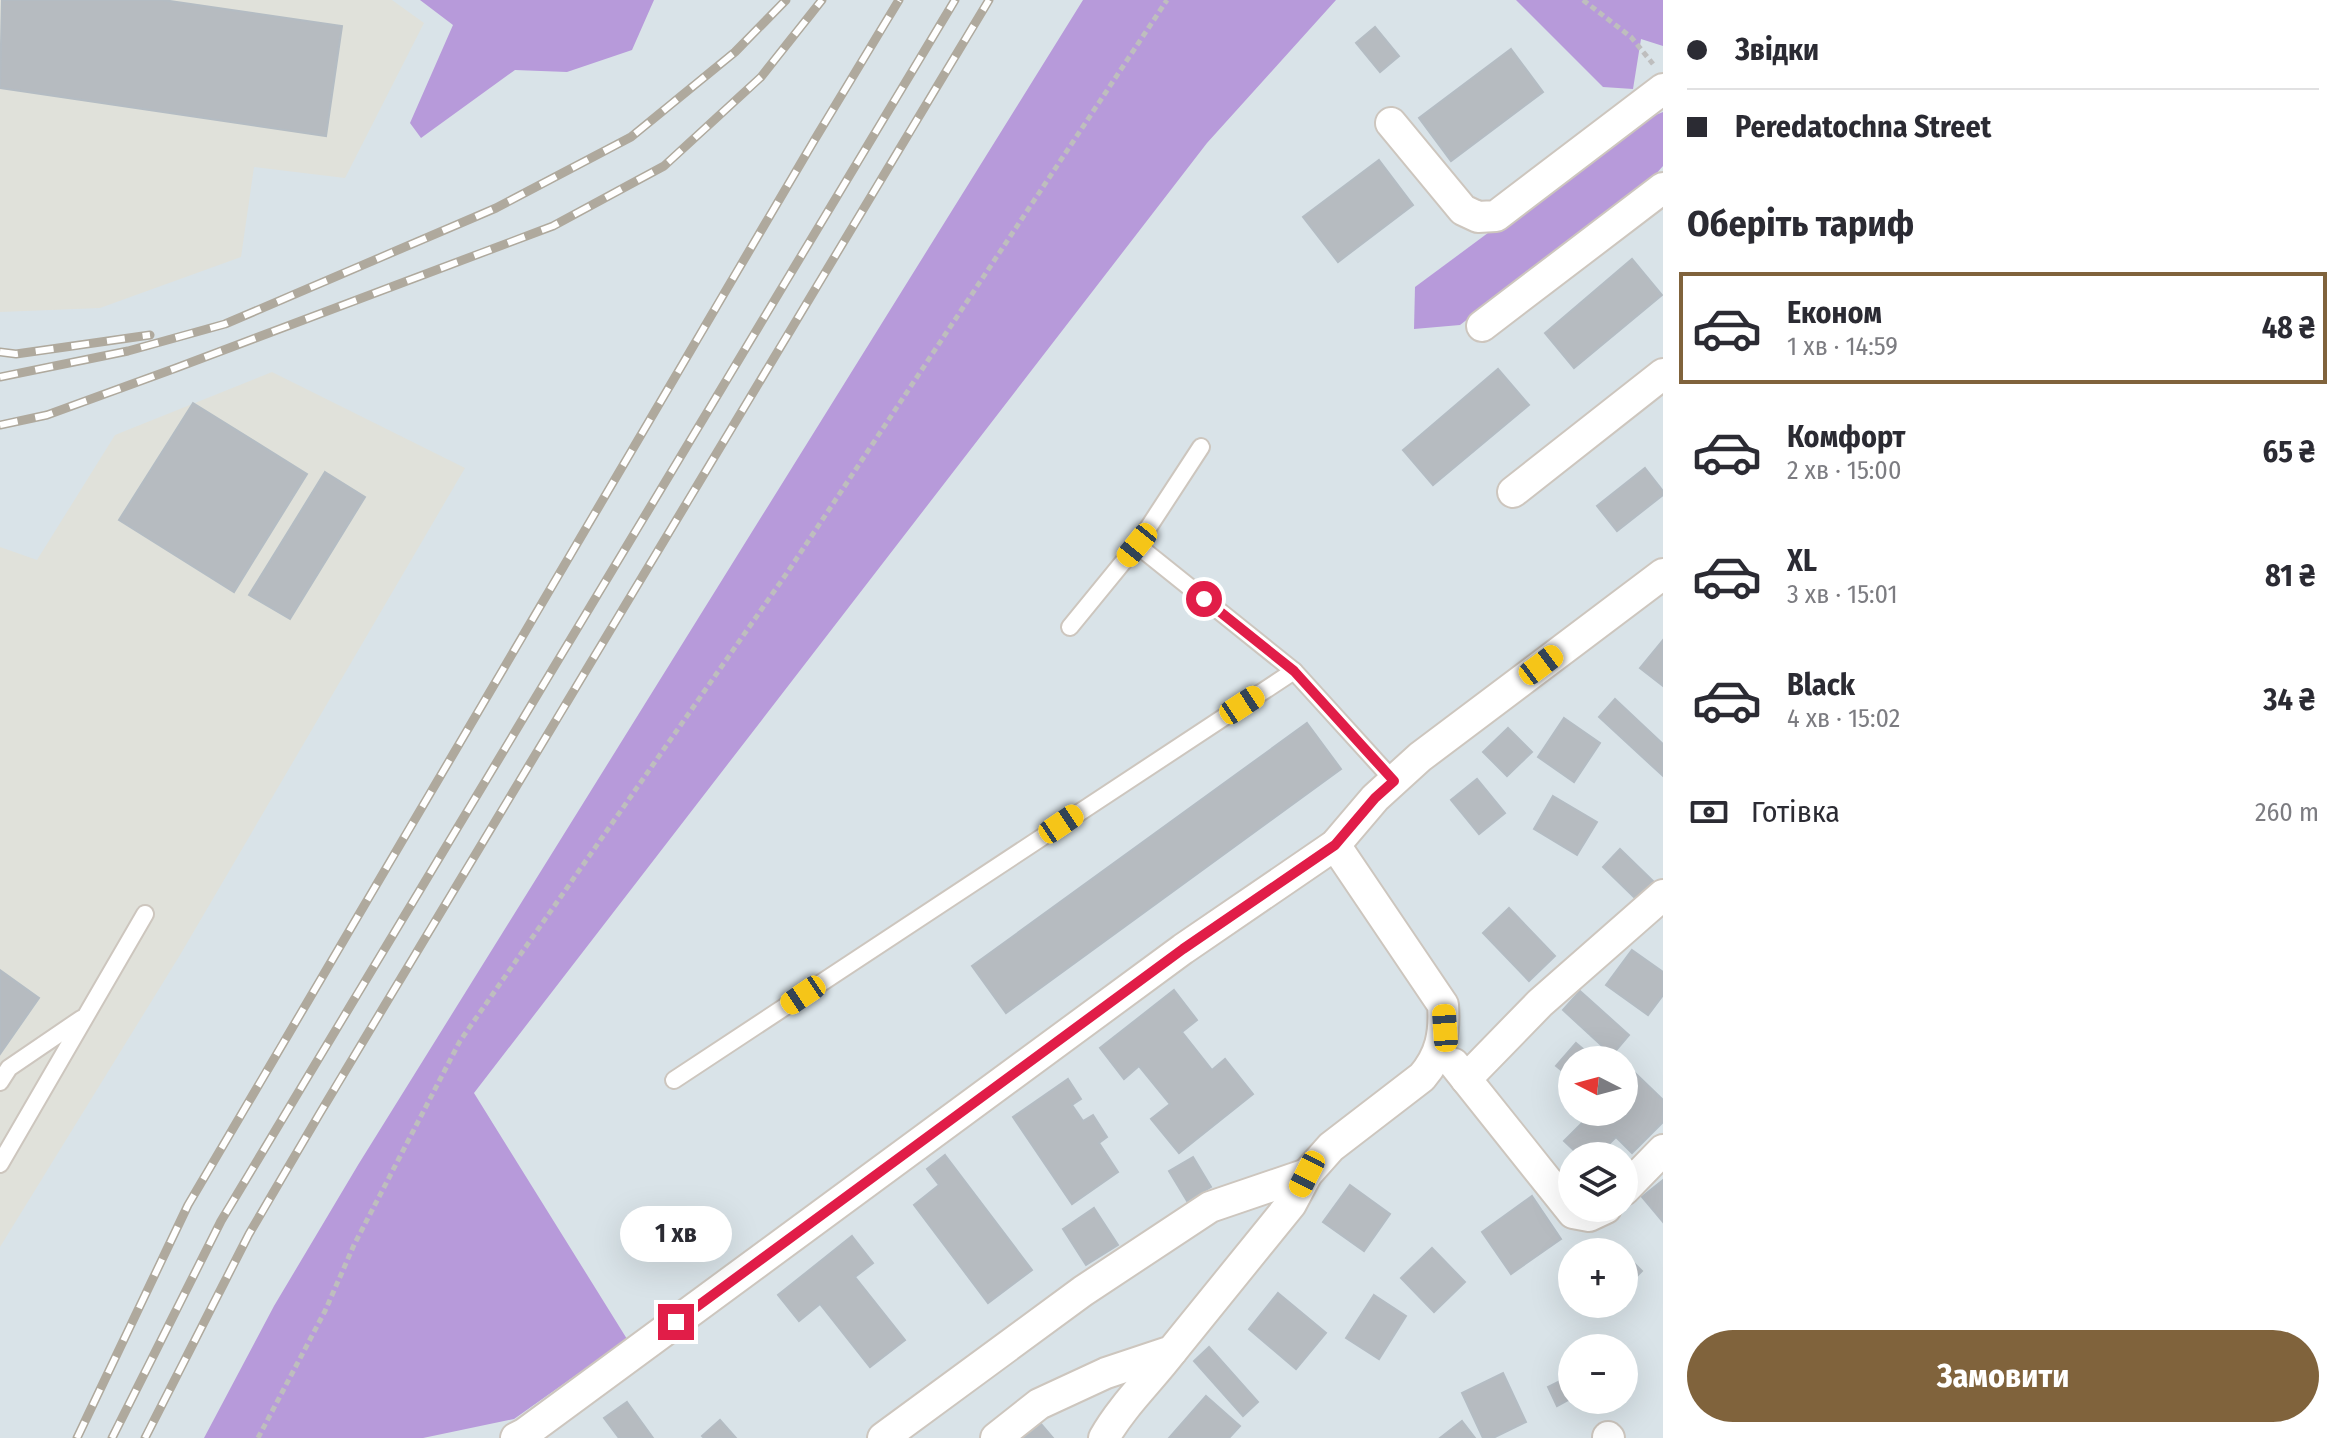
<!DOCTYPE html>
<html lang="uk">
<meta charset="utf-8">
<style>
:root{--surface:#fff;--page:#f7f7f7;--text:#2b2b33;--muted:#7c7c81;--line:#e1e1e2;--accent:#80633c}
body{margin:0;font-family:"Fira Sans Condensed",sans-serif;background:var(--page);color:var(--text);height:100vh;display:flex;flex-direction:column;font-size:30px;white-space:nowrap}
*{box-sizing:border-box;margin:0}
p{font-size:26px;color:var(--muted)}
.icon{flex:none;width:44px;height:44px;fill:none;stroke:currentColor;stroke-width:2;stroke-linecap:round;stroke-linejoin:round}
.map{position:relative;flex:1;overflow:hidden}
.side{display:flex;flex-direction:column;background:var(--surface);width:680px}
.side>*{flex:none}
.banner{display:grid;align-content:center;height:176px;padding:0 24px;background:var(--surface)}
.needle{width:52px;rotate:276deg}
.controls{position:absolute;left:1558px;top:1046px;display:grid;gap:16px}
.controls a{display:grid;place-items:center;width:80px;height:80px;border-radius:50%;background:var(--surface);box-shadow:0 8px 32px #0002;font-size:40px}
.end{position:absolute;width:36px;height:36px;margin:-18px;border:10px solid #e11d48;background:#fff;box-shadow:0 0 0 4px #fff}
.from{border-radius:50%}
.bubble{position:absolute;height:56px;border-radius:28px;background:var(--surface);box-shadow:0 8px 32px #0002;font-size:26px;font-weight:700;line-height:56px;text-align:center}
.car{position:absolute;width:24px;height:48px;margin:-24px -12px;border-radius:10px;box-shadow:0 0 6px 2px #0007;background:linear-gradient(#f5c518 24%,#345 0 40%,#f5c518 0 76%,#345 0 86%,#f5c518 0)}
.banner b{display:flex;align-items:center;gap:28px;height:76px;font-size:30px}
.banner b+b{border-top:2px solid var(--line)}
.banner i{width:20px;height:20px;background:var(--text)}
ul{padding:0;list-style:none}
li{display:flex;align-items:center;gap:24px;height:112px;margin:0 16px 12px;padding:0 8px;border:4px solid transparent;border-radius:0px}
li div{flex:1}
li b{display:block;font-size:30px}
li em{font-style:normal;font-weight:700}
li.selected{border-color:var(--accent)}
li>.icon{width:72px;height:72px;stroke-width:1.5}
h2{padding:0 24px;font-size:36px;line-height:96px}
.pay{display:flex;align-items:center;gap:20px;height:88px;padding:0 24px;font-size:30px}
.pay p{margin-inline-start:auto}
.action{display:flex;gap:16px;margin-top:auto;padding:16px 24px}
.action a{flex:1;height:92px;border-radius:48px;background:var(--accent);color:#fff;font-size:32px;font-weight:700;line-height:92px;text-align:center}
main{display:flex;flex:1;min-height:0}
.map>svg:first-child{display:block}
</style>
<main>
<div class="map">
<svg width="1663" height="1438" viewBox="0 0 1663 1438">
<rect width="100%" height="100%" fill="#d9e3e8"/>
<g fill="#e0e1da">
<polygon points="0,0 392,0 424,23 345,178 254,167 241,257 100,308 0,312"/>
<polygon points="272,372 465,468 180,955 0,1247 0,547 37,560 115,435"/>
</g>
<g fill="#b79ada">
<polygon points="420,0 654,0 632,50 567,72 515,70 421,138 410,123 453,25"/>
<polygon points="1083,0 1336,0 1207,143 474,1093 627,1339 514,1419 423,1438 204,1438 274,1306 358,1165"/>
<polygon points="1516,0 1663,0 1663,46 1641,39 1633,89 1603,87"/>
<polygon points="1663,112 1663,166 1655,175 1460,325 1414,329 1415,287 1638,122"/>
</g>
<g fill="#b6bbc0" stroke="#b4bcc3" stroke-width="2">
<polygon points="2,0 163,0 342,26 326,136 0,88"/>
<polygon points="1375,27 1399,56 1380,72 1356,43"/>
<polygon points="1511,49 1543,92 1451,161 1419,118"/>
<polygon points="1379,160 1413,205 1338,262 1303,217"/>
<polygon points="1632,259 1662,295 1574,368 1545,333"/>
<polygon points="1498,369 1529,405 1433,485 1403,450"/>
<polygon points="193,403 307,474 234,592 119,520"/>
<polygon points="1645,468 1663,491 1663,495 1617,531 1597,506"/>
<polygon points="325,472 365,497 290,619 249,595"/>
<polygon points="1663,640 1663,686 1640,668"/>
<polygon points="1615,699 1663,744 1663,776 1599,717"/>
<polygon points="1564,718 1600,743 1574,782 1538,757"/>
<polygon points="1307,723 1341,769 1006,1013 972,966"/>
<polygon points="1508,728 1532,752 1507,776 1483,752"/>
<polygon points="1477,779 1505,813 1479,834 1451,800"/>
<polygon points="1553,796 1597,822 1577,855 1534,829"/>
<polygon points="1620,849 1653,881 1636,899 1603,867"/>
<polygon points="1509,908 1555,956 1529,981 1483,933"/>
<polygon points="1632,950 1663,972 1663,995 1648,1015 1606,985"/>
<polygon points="0,970 39,998 0,1054"/>
<polygon points="1174,990 1197,1020 1182,1032 1212,1070 1225,1059 1253,1094 1179,1153 1151,1119 1170,1104 1139,1066 1124,1079 1100,1048"/>
<polygon points="1580,991 1629,1035 1612,1055 1563,1010"/>
<polygon points="1576,1043 1596,1060 1572,1060 1572,1079 1556,1066"/>
<polygon points="1633,1071 1663,1100 1663,1122 1632,1153 1616,1137 1597,1156 1580,1156 1564,1141 1593,1112 1624,1112 1624,1080"/>
<polygon points="1068,1079 1081,1099 1072,1105 1083,1121 1093,1115 1107,1137 1099,1143 1118,1172 1072,1204 1013,1117"/>
<polygon points="945,1155 1032,1270 988,1303 914,1205 939,1185 927,1169"/>
<polygon points="1193,1157 1211,1187 1187,1201 1169,1171"/>
<polygon points="1663,1180 1663,1222 1642,1197"/>
<polygon points="1350,1185 1390,1214 1364,1251 1323,1222"/>
<polygon points="1532,1196 1561,1239 1511,1274 1482,1232"/>
<polygon points="1094,1208 1118,1245 1086,1265 1063,1229"/>
<polygon points="852,1236 873,1263 855,1277 905,1340 870,1367 820,1304 799,1321 778,1295"/>
<polygon points="1432,1248 1465,1282 1434,1312 1401,1278"/>
<polygon points="1624,1253 1642,1271 1624,1289"/>
<polygon points="1278,1293 1326,1333 1296,1369 1249,1329"/>
<polygon points="1374,1295 1406,1316 1379,1359 1346,1338"/>
<polygon points="1209,1347 1258,1402 1243,1416 1194,1361"/>
<polygon points="1503,1373 1526,1422 1493,1438 1483,1438 1462,1393"/>
<polygon points="1572,1375 1572,1398 1557,1406 1548,1387"/>
<polygon points="1206,1396 1240,1426 1229,1438 1169,1438"/>
<polygon points="627,1402 653,1438 619,1438 604,1418"/>
<polygon points="720,1420 736,1438 704,1438 702,1436"/>
<polygon points="1462,1421 1475,1438 1440,1438"/>
<polygon points="1041,1424 1053,1438 1023,1438"/>
</g>
<g fill="none" stroke-linecap="round" stroke-linejoin="round">
<g stroke="#cdc6be" stroke-width="20">
<g id="lane">
<polyline points="1137,545 1201,447"/>
<polyline points="1070,627 1137,545 1294,671"/>
<polyline points="674,1080 1294,671 1394,781"/>
<polyline points="0,1082 9,1068 81,1019"/>
<polyline points="0,1164 145,914"/>
</g>
</g>
<g stroke="#cdc6be" stroke-width="34">
<g id="street">
<polyline points="1391,123 1463,210 1478,217 1496,216 1663,89"/>
<polyline points="1482,326 1663,188"/>
<polyline points="1513,492 1663,374"/>
<polyline points="1454,1064 1573,1213 1589,1216 1606,1208"/>
<polyline points="1466,1079 1540,1003 1663,895"/>
<polyline points="1624,1190 1663,1150"/>
<polyline points="1608,1437 1609,1438"/>
<polyline points="516,1438 524,1434 1183,949 1335,845 1375,798 1420,757 1663,574"/>
<polyline points="883,1438 1083,1291 1210,1207 1307,1174"/>
<path d="M 996,1438 L 1039,1404 L 1106,1373 L 1172,1351 L 1291,1204 L 1307,1174 L 1331,1147 L 1422,1077 C 1441,1055 1445,1033 1443,1005 L 1335,845"/>
<path d="M 1104,1438 C 1122,1406 1150,1380 1172,1351"/>
</g>
</g>
<g stroke="#bebebe" stroke-width="5" stroke-dasharray="6 4" stroke-linecap="butt">
<polyline points="1583,0 1631,37 1653,64"/>
<polyline points="258,1438 325,1311 354,1245 460,1041 789,570 1167,0"/>
</g>
<use href="#lane" stroke="#fff" stroke-width="16"/>
<use href="#street" stroke="#fff" stroke-width="30"/>
<g stroke="#afa99d" stroke-width="9">
<g id="rail">
<polyline points="0,352 16,354 150,335"/>
<polyline points="0,377 128,351 225,324 496,208 631,137 735,52 786,0"/>
<polyline points="0,425 47,415 176,368 553,226 664,166 761,77 822,0"/>
<polyline points="77,1438 188,1205 815,139 899,0"/>
<polyline points="112,1438 221,1221 955,0"/>
<polyline points="145,1438 249,1234 320,1113 989,0"/>
</g>
</g>
<use href="#rail" stroke="#fff" stroke-width="6" stroke-dasharray="18" stroke-linecap="butt"/>
</g>
<g fill="none" stroke-linecap="round" stroke-linejoin="round">
<polyline stroke="#e11d48" stroke-width="10" points="676,1322 1183,949 1335,845 1375,798 1394,781 1294,671 1204,599"/>
</g>
</svg>
<div class="controls">
<a><svg class="needle" viewBox="-14 -14 28 28"><path d="M0-13l5 13h-10z" fill="#e53935"/><path d="M0 13l5-13h-10z" fill="#7c7c81"/></svg></a>
<a><svg class="icon" aria-label="layers" viewBox="0 0 24 24"><path d="M12 4l9 5-9 5-9-5zM3 14l9 5 9-5"/></svg></a>
<a>+</a>
<a>−</a>
</div>
<i class="end from" style="left:1204px;top:599px"></i>
<i class="end" style="left:676px;top:1322px"></i>
<div class="bubble" style="left:620px;top:1206px;width:112px">1 хв</div>
<i class="car" style="left:1137px;top:545px;rotate:219deg"></i>
<i class="car" style="left:1541px;top:665px;rotate:53deg"></i>
<i class="car" style="left:1242px;top:705px;rotate:57deg"></i>
<i class="car" style="left:1061px;top:824px;rotate:56deg"></i>
<i class="car" style="left:803px;top:995px;rotate:236deg"></i>
<i class="car" style="left:1445px;top:1028px;rotate:356deg"></i>
<i class="car" style="left:1307px;top:1174px;rotate:207deg"></i>
</div>
<section class="side">
<div class="banner">
<b><i class="from"></i>Звідки</b>
<b><i></i>Peredatochna Street</b>
</div>
<h2>Оберіть тариф</h2>
<ul>
<li class="selected"><svg class="icon" aria-label="car" viewBox="0 0 24 24"><path d="M5 17H2v-5l4-1 3-4h7l3 4 3 1v5h-3M9 17h6M6 11h13"/><circle cx="7" cy="17" r="2"/><circle cx="17" cy="17" r="2"/></svg><div><b>Економ</b><p>1 хв · 14:59</p></div><em>48 ₴</em></li>
<li><svg class="icon" aria-label="car" viewBox="0 0 24 24"><path d="M5 17H2v-5l4-1 3-4h7l3 4 3 1v5h-3M9 17h6M6 11h13"/><circle cx="7" cy="17" r="2"/><circle cx="17" cy="17" r="2"/></svg><div><b>Комфорт</b><p>2 хв · 15:00</p></div><em>65 ₴</em></li>
<li><svg class="icon" aria-label="car" viewBox="0 0 24 24"><path d="M5 17H2v-5l4-1 3-4h7l3 4 3 1v5h-3M9 17h6M6 11h13"/><circle cx="7" cy="17" r="2"/><circle cx="17" cy="17" r="2"/></svg><div><b>XL</b><p>3 хв · 15:01</p></div><em>81 ₴</em></li>
<li><svg class="icon" aria-label="car" viewBox="0 0 24 24"><path d="M5 17H2v-5l4-1 3-4h7l3 4 3 1v5h-3M9 17h6M6 11h13"/><circle cx="7" cy="17" r="2"/><circle cx="17" cy="17" r="2"/></svg><div><b>Black</b><p>4 хв · 15:02</p></div><em>34 ₴</em></li>
</ul>
<div class="pay"><svg class="icon" aria-label="cash" viewBox="0 0 24 24"><path d="M3 7h18v10H3z"/><circle cx="12" cy="12" r="2"/></svg>Готівка<p>260 m</p></div>
<div class="action"><a>Замовити</a></div>
</section>
</main>
